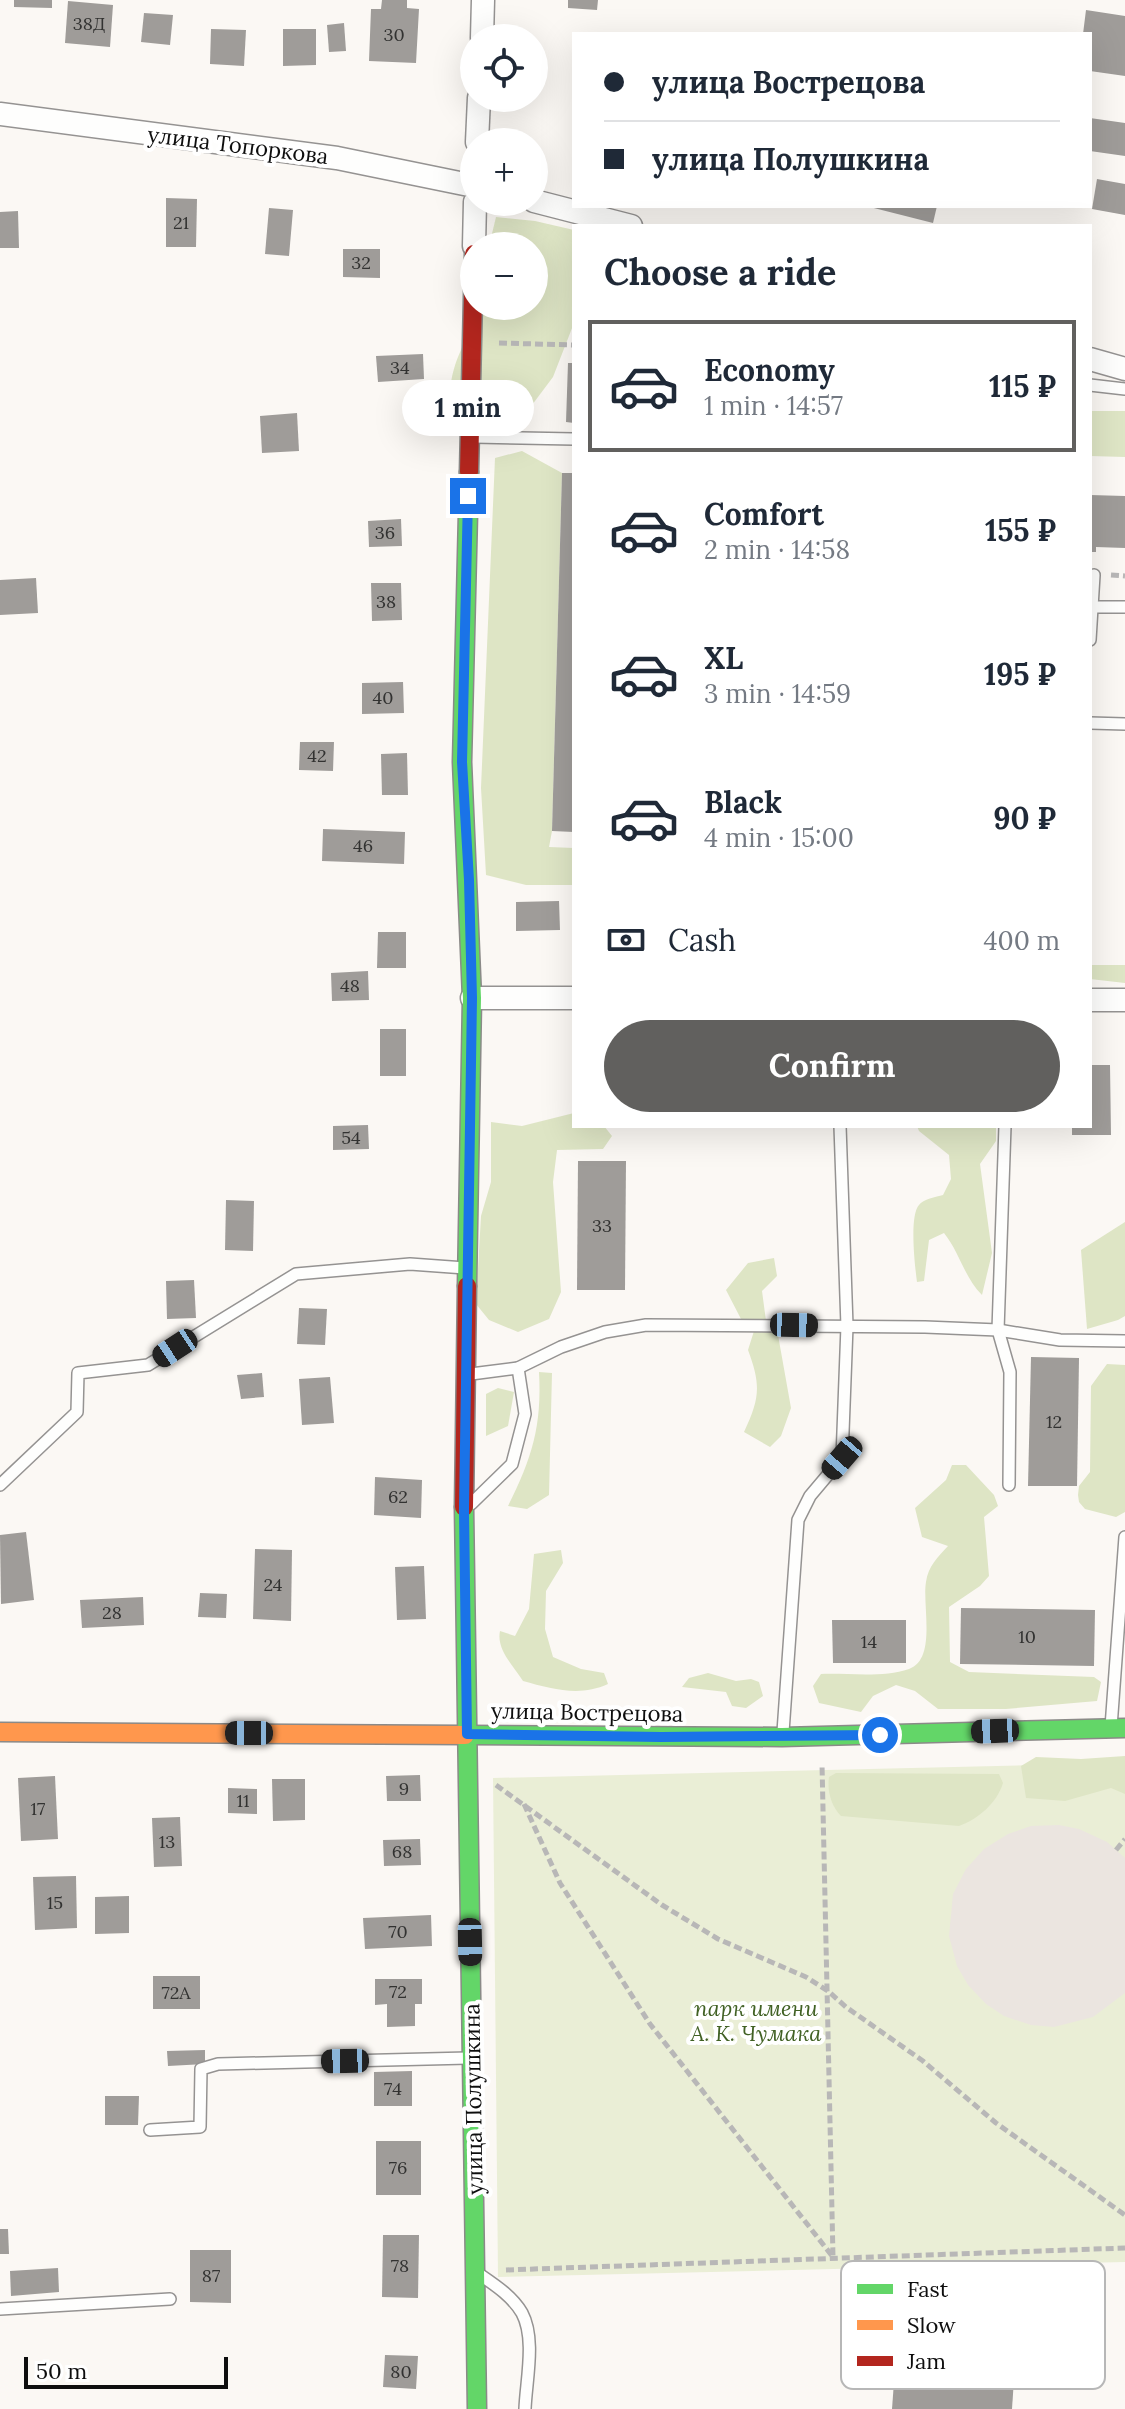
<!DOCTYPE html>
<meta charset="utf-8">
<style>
:root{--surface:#fff;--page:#f2f2f3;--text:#1f2937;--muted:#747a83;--line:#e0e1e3;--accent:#61605e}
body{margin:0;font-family:Lora,serif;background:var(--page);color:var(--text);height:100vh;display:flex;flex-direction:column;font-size:30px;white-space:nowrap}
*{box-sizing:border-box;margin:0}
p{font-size:26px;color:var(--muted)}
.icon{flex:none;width:44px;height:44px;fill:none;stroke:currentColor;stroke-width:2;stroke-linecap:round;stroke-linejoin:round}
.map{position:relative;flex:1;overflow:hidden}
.details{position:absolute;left:572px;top:224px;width:520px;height:904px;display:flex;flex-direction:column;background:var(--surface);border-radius:0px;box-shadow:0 8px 32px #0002}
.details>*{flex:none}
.guide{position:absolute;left:572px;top:32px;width:520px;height:176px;border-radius:0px;box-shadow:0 8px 32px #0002;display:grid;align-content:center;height:176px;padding:0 32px;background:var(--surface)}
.tools{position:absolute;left:460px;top:24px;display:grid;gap:16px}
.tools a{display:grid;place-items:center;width:88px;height:88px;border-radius:50%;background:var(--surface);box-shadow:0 8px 32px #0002;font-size:40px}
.scale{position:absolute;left:24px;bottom:20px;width:204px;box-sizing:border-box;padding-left:8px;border:4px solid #0e0e0e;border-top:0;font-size:22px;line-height:28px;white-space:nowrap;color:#0e0e0e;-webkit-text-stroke:6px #fff;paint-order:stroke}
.end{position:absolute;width:36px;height:36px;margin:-18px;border:10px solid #1a73e8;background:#fff;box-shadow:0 0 0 4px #fff}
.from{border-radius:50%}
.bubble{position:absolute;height:56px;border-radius:28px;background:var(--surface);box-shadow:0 8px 32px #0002;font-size:26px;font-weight:700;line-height:56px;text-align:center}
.car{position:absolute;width:24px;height:48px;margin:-24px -12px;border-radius:10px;box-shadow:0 0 6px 2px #0007;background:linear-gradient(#222 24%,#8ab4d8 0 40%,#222 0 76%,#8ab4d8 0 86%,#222 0)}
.guide b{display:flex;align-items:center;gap:28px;height:76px;font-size:30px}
.guide b+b{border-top:2px solid var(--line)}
.guide i{width:20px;height:20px;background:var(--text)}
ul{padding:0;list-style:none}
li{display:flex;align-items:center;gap:24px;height:132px;margin:0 16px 12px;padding:0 16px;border:4px solid transparent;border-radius:0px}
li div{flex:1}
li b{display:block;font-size:30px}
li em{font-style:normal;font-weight:700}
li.current{border-color:var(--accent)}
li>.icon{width:72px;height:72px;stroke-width:1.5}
h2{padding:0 32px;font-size:36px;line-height:96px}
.pay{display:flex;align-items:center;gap:20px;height:88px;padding:0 32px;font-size:30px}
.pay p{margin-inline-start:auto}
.button{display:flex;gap:16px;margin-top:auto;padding:16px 32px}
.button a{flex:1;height:92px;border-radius:48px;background:var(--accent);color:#fff;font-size:32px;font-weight:700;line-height:92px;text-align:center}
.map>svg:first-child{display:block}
</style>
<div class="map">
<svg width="1125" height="2409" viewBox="0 0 1125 2409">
<rect width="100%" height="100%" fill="#fbf8f4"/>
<polygon fill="#eaeed6" points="1125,1763 1125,2262 498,2277 493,1778"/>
<g fill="#dee5c5">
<path d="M 496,217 L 535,221 L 574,230 L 574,323 L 553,377 L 523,417 L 496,427 L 450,411 C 447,367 464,343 485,306 L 534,306 L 534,246 L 489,246 Z"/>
<polygon points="1090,411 1125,411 1125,457 1090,456"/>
<polygon points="522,451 562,473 552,831 549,847 574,848 574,885 526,885 486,875 481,788 495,458"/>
<polygon points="1090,965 1125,965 1125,983 1090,979"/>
<polygon points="574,1113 574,1126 604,1126 612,1136 603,1149 557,1150 553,1182 561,1292 549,1319 518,1332 489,1320 476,1304 481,1216 491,1182 491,1122 522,1126"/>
<path d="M 917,1126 L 996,1126 L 996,1141 L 980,1164 L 992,1253 L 982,1295 C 964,1277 960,1253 944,1233 L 929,1240 L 924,1281 L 917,1282 C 915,1267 909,1216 919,1205 C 923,1199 936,1197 943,1195 L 951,1179 L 949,1155 L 919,1131 Z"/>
<polygon points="1125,1222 1125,1316 1118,1320 1087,1329 1081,1250"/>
<path d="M 774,1258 L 777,1276 L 762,1291 L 766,1321 L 778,1335 L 791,1408 L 781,1436 L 770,1447 L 744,1432 C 760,1398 761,1385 748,1350 L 754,1331 L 741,1319 L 726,1290 L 748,1263 Z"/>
<polygon points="1107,1364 1125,1365 1125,1512 1116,1517 1085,1509 1079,1502 1078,1495 1079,1486 1090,1472 1091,1386"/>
<path d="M 539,1372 L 552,1373 L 549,1495 L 527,1509 L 508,1506 C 532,1458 542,1426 539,1372 Z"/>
<polygon points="498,1388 514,1392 508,1426 486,1436 486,1394"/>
<path d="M 952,1465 L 966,1465 L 994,1495 L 998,1506 L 984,1517 L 989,1576 L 980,1586 L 949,1607 L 950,1662 L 969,1672 L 1094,1677 L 1101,1682 L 1097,1701 L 1006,1709 L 938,1709 L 915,1691 L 896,1685 L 873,1696 L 861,1712 L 819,1703 L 813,1686 L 821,1674 C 849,1673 883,1678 909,1669 C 937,1659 922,1605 926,1582 C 928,1566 938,1557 948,1546 L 922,1537 L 915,1508 L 946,1480 Z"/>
<path d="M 561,1550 L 563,1563 L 546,1591 L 545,1629 L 553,1657 L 581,1669 L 604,1673 L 608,1684 C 580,1697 552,1689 523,1681 C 514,1666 496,1650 500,1631 L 515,1636 L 529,1609 L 534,1554 Z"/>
<polygon points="708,1673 736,1681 751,1679 759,1682 763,1696 746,1708 732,1706 726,1692 682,1687 689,1678"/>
<polygon points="1125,1756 1125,1794 1111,1788 1065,1801 1026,1798 1021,1766 1036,1757 1081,1759"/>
<path d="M 836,1773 L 999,1774 L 1003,1783 C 997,1803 978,1819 959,1826 L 841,1816 C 831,1806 827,1791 829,1777 Z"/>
</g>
<polygon fill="#ebe5e0" points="1059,1825 1079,1829 1107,1842 1125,1858 1125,1993 1093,2017 1054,2027 1031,2025 1004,2016 986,2004 968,1985 957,1966 949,1936 953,1894 966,1869 984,1849 1008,1834 1031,1826"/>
<g fill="#9f9c99">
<polygon points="14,0 52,0 52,8 14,7"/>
<polygon points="382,0 407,0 407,8 419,9 416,63 369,61 371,9 381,9"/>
<polygon points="568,0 598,0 597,10 568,8"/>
<polygon points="68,1 113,5 110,47 65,43"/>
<polygon points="1086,10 1125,16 1125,76 1090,71 1090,34 1083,34"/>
<polygon points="144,13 173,15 170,45 141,42"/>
<polygon points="344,23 346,51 329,52 327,25"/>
<polygon points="211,29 246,30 244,66 210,64"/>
<polygon points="283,29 316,29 316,65 283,66"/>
<polygon points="1090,118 1125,123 1125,156 1090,151"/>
<polygon points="1097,179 1125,184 1125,215 1092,209"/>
<polygon points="166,198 197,199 196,247 166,247"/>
<polygon points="866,206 937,206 933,223"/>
<polygon points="269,208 293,210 289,256 265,254"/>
<polygon points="18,211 19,248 0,248 0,212"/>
<polygon points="343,249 380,249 380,278 343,277"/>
<polygon points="423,354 424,379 378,382 376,356"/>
<polygon points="568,363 574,363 574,423 566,422"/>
<polygon points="297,413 299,451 262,453 260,416"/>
<polygon points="562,473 574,473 574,832 552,831"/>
<polygon points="1090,495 1125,496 1125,548 1096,547 1096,552 1090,552"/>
<polygon points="401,519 402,546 369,547 368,521"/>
<polygon points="36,578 38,613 0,615 0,580"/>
<polygon points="371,583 401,583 402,620 372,621"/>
<polygon points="403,682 404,713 362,714 362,683"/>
<polygon points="300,742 334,742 333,771 299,770"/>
<polygon points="407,753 408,795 382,795 381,754"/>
<polygon points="323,829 405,832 404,864 322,861"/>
<polygon points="559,901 560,930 516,931 516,902"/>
<polygon points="378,932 406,932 406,968 377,968"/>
<polygon points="368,971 369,1000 332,1001 331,973"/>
<rect x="380" y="1029" width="26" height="47"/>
<polygon points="1090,1065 1110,1065 1111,1135 1072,1135 1072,1126 1090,1126"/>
<polygon points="368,1125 369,1149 333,1150 333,1126"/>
<polygon points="578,1161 626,1161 625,1290 577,1290"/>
<polygon points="226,1200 254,1201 253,1251 225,1250"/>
<polygon points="194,1280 196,1318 167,1319 166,1281"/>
<polygon points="299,1308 327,1309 325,1345 297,1344"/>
<polygon points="1031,1357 1079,1358 1077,1486 1028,1486"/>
<polygon points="262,1373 264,1397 241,1399 237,1375"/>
<polygon points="330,1377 334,1423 302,1425 299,1379"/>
<polygon points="375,1477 422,1480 421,1518 374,1515"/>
<polygon points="26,1532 34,1600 1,1604 0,1535"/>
<polygon points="255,1549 292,1550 291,1621 253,1619"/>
<polygon points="424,1566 426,1619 397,1620 395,1567"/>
<polygon points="200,1593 227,1594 226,1618 198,1617"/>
<polygon points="143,1597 144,1625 82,1628 80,1600"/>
<polygon points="961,1608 1095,1610 1094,1666 960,1664"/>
<polygon points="832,1620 906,1620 906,1663 833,1663"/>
<polygon points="420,1775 421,1801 387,1801 386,1776"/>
<polygon points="55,1776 58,1839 21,1841 18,1778"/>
<polygon points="272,1779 305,1779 305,1820 273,1821"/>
<polygon points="228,1788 257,1789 257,1814 228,1813"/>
<polygon points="180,1817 182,1866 154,1867 152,1818"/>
<polygon points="420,1839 421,1865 384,1866 383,1840"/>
<polygon points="76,1876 77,1928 35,1930 33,1877"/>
<polygon points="129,1896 129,1933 95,1934 95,1897"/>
<polygon points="431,1915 432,1946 365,1949 363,1918"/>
<rect x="153" y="1976" width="47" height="33"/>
<polygon points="375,1979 422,1979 422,2004 415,2004 415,2026 387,2027 387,2004 375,2005"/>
<polygon points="205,2050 205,2064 168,2066 167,2051"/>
<polygon points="412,2071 412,2106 374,2106 374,2072"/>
<polygon points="105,2096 139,2096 138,2125 105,2125"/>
<rect x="376" y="2141" width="45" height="54"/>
<polygon points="0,2229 8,2229 9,2254 0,2254"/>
<polygon points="383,2235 419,2235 418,2298 382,2297"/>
<polygon points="190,2250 231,2250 231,2303 190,2302"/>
<polygon points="58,2268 59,2292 11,2296 10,2271"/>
<polygon points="897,2341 1016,2349 1012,2409 892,2409"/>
<polygon points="385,2355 418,2356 416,2389 383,2387"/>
</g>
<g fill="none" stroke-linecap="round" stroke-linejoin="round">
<g stroke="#959392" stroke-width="14">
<g id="lane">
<polyline points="1090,385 1125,389"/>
<polyline points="474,437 574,439"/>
<polyline points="1090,607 1125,607"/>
<polyline points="1090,640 1094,575"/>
<polyline points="1090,723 1125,724"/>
<polyline points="1005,1126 998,1330 1010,1372 1009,1485"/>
<polyline points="471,1374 518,1368 561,1347 605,1332 646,1325 925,1327 998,1330 1060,1340 1125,1341"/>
<polyline points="0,1485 77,1412 78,1373 148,1365 296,1274 410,1264 465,1268"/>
<polyline points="471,1504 512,1464 525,1414 518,1368"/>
<polyline points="1111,1727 1125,1537"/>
<polyline points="783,1732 798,1520 810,1496 842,1458 847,1326 840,1126"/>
<polyline points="150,2130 200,2127 201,2069 218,2064 468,2058"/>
<path d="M 479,2274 C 495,2285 512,2296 522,2313 C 536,2339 526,2381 525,2409"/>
<polyline points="0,2309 170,2299"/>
</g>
</g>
<g stroke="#959392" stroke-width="25">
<g id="street">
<polyline points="482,38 483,0"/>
<polyline points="0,114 337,158 474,186"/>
<polyline points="477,142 479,98"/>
<polyline points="534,201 631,226"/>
<polyline points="474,246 475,202"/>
<polyline points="1090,359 1125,369"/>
<polyline points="472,998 574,998"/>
<polyline points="1090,1000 1125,1000"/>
</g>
</g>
<g stroke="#8b8a88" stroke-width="21">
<g id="fast">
<polyline points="467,1286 472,998 462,762 469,472"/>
<polyline points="464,1507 477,2409"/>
<polyline points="465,1735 782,1737 1125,1728"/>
</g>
</g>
<g stroke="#8b8a88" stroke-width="21">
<polyline id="slow" points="0,1732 465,1735"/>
</g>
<g stroke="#8b8a88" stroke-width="21">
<g id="jam">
<polyline points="469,472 474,254"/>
<polyline points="464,1507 467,1286"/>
</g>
</g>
<g stroke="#b8b7b7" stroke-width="5" stroke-dasharray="8 4" stroke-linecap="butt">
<polyline points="499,343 574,345"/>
<polyline points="1111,575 1125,576"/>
<polyline points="496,1785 662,1905 718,1939 806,1977 828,1991 846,2007 923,2061 996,2123 1125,2215"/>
<polyline points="524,1804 560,1883 650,2024 833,2257 822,1764"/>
<polyline points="1116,1850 1125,1839"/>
<polyline points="506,2270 1125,2248"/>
</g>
<use href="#lane" stroke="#fefefd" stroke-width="11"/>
<use href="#street" stroke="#fefefd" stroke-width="22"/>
<use href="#fast" stroke="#63d668" stroke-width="18"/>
<use href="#slow" stroke="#ff974d" stroke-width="18"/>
<use href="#jam" stroke="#b3261e" stroke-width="18"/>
</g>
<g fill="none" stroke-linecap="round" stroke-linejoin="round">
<polyline stroke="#1a73e8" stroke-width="10" points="468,496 462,762 469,880 472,998 464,1510 467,1734 661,1737 880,1735"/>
</g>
<g text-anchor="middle" stroke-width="8" stroke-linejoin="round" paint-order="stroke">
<g font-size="18" fill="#323231">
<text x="89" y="30">38Д</text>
<text x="394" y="41">30</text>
<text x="181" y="229">21</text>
<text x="361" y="269">32</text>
<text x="400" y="374">34</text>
<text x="385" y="539">36</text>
<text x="386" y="608">38</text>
<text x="383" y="704">40</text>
<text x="317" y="762">42</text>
<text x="363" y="852">46</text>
<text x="350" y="992">48</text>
<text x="351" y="1144">54</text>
<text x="602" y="1232">33</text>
<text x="1054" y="1428">12</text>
<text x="398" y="1503">62</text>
<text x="273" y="1591">24</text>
<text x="112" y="1619">28</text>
<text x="1027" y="1643">10</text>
<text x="869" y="1648">14</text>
<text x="404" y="1795">9</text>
<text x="243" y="1807">11</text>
<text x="38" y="1815">17</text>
<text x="167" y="1848">13</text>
<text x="402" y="1858">68</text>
<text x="55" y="1909">15</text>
<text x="398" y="1938">70</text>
<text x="398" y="1998">72</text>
<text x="176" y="1999">72А</text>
<text x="393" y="2095">74</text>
<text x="398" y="2174">76</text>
<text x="400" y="2272">78</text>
<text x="211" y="2282">87</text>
<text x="401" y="2378">80</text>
</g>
<g font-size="22" fill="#0e0e0e" stroke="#fff">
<text transform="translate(238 145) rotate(7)" y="8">улица Топоркова</text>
<text transform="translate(587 1712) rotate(1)" y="8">улица Вострецова</text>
<text transform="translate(473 2099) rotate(-91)" y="8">улица Полушкина</text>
</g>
<g font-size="22" font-style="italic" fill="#416124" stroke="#fff">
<text x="756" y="2016">парк имени<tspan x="756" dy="25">А. К. Чумака</tspan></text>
</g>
</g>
<rect x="841" y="2261" width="264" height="128" rx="12" fill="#fff" stroke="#b7b7b7" stroke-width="2"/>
<rect x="857" y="2284" width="36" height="10" fill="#63d668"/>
<rect x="857" y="2320" width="36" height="10" fill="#ff974d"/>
<rect x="857" y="2356" width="36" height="10" fill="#b3261e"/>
<g font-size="22" fill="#0e0e0e">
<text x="907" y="2297">Fast</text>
<text x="907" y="2333">Slow</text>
<text x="907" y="2369">Jam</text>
</g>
</svg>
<div class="tools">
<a><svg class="icon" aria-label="locate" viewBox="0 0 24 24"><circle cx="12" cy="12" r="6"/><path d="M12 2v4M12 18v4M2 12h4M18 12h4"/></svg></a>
<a>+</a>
<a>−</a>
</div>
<div class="scale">50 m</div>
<i class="end from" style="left:880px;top:1735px"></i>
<i class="end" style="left:468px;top:496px"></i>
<div class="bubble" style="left:402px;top:380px;width:132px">1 min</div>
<i class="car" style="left:794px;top:1325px;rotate:91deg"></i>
<i class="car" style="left:175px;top:1348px;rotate:237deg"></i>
<i class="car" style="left:842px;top:1458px;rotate:221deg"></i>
<i class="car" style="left:995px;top:1731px;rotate:268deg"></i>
<i class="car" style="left:249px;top:1733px;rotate:270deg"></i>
<i class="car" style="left:470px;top:1942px;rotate:179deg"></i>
<i class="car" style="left:345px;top:2061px;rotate:269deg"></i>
<div class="guide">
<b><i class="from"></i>улица Вострецова</b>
<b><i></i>улица Полушкина</b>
</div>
<section class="details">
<h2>Choose a ride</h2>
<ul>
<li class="current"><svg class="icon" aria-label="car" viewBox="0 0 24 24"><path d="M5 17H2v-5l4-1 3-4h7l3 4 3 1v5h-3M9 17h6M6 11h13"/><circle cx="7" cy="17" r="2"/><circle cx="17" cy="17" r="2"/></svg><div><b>Economy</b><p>1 min · 14:57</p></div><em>115 ₽</em></li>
<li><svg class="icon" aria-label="car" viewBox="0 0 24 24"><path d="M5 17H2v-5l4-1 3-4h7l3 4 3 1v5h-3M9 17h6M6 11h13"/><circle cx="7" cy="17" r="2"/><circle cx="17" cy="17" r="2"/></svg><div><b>Comfort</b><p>2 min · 14:58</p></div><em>155 ₽</em></li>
<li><svg class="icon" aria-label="car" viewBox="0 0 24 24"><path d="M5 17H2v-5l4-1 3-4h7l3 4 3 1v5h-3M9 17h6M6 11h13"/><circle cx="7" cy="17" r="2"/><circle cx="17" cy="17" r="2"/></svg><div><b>XL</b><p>3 min · 14:59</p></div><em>195 ₽</em></li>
<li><svg class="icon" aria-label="car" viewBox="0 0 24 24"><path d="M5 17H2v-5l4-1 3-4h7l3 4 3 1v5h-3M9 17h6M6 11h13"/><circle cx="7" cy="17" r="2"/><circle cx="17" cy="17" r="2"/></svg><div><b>Black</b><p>4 min · 15:00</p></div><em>90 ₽</em></li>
</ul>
<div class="pay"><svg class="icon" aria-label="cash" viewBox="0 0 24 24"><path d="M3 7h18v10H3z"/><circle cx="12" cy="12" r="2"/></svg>Cash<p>400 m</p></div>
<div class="button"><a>Confirm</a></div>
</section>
</div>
